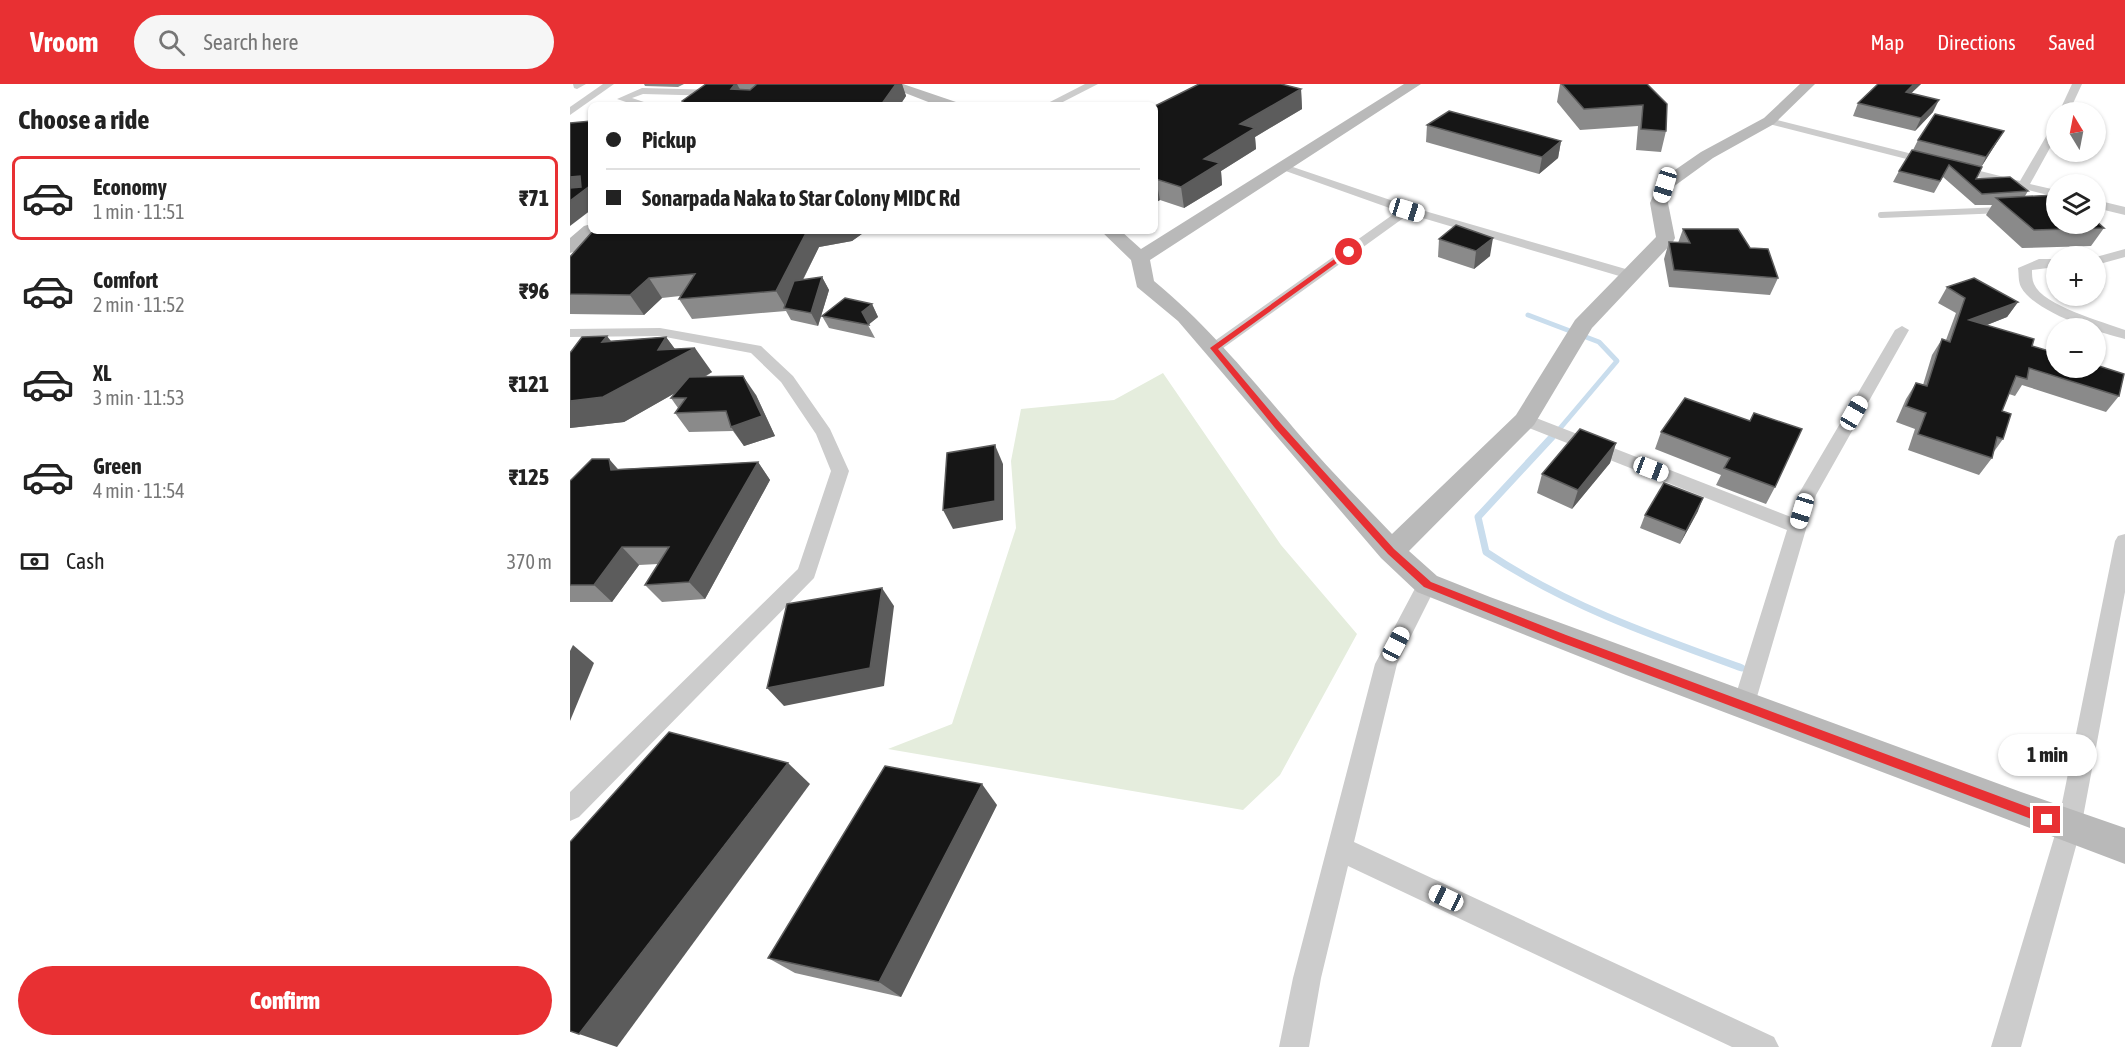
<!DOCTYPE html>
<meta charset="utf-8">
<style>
:root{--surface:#fff;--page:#f6f6f6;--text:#222;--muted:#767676;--line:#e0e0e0;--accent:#e83033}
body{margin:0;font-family:"Asap Condensed",sans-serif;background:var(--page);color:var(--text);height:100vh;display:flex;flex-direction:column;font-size:22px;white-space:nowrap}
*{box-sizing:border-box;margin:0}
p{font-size:20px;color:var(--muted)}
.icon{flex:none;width:33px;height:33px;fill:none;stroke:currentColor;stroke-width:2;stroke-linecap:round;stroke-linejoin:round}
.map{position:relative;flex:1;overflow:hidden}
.panel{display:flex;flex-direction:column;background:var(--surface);width:570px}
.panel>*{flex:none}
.top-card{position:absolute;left:18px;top:18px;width:570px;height:132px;border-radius:9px;box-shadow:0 2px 4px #0004;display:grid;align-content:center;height:132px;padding:0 18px;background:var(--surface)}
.needle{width:39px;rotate:350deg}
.buttons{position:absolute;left:1476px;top:18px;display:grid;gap:12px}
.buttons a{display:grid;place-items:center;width:60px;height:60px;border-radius:50%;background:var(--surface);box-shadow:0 2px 4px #0004;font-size:30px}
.end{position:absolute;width:27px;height:27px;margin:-14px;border:8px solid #e83033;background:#fff;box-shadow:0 0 0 3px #fff}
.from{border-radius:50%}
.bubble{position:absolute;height:42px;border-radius:21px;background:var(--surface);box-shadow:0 2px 4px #0004;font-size:20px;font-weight:800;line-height:42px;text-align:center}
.car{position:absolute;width:18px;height:36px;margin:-18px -9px;border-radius:8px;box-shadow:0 0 4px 2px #0007;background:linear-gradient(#fff 24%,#345 0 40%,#fff 0 76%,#345 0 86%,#fff 0)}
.top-card b{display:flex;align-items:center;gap:21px;height:57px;font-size:22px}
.top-card b+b{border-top:2px solid var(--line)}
.top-card i{width:15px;height:15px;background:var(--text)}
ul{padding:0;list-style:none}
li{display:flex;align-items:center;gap:18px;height:84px;margin:0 12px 9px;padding:0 6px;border:3px solid transparent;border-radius:9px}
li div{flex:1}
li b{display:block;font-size:22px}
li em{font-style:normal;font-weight:800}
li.current{border-color:var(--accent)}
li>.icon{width:54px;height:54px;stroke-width:1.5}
h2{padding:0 18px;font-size:27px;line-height:72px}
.pay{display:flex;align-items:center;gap:15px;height:66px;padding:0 18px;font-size:22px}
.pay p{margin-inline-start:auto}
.button{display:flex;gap:12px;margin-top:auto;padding:12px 18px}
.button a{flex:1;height:69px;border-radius:36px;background:var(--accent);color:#fff;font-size:24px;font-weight:800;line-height:69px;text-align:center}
header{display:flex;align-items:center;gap:36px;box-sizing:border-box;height:84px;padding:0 30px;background:var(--accent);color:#fff}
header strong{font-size:28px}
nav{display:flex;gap:33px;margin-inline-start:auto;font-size:21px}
.search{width:420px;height:54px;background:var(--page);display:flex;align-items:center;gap:15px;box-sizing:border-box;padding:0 21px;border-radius:33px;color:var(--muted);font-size:22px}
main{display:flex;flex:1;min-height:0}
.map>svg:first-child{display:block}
</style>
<header>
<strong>Vroom</strong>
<div class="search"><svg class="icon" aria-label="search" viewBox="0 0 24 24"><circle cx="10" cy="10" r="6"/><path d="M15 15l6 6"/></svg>Search here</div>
<nav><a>Map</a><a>Directions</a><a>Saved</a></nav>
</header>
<main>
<section class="panel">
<h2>Choose a ride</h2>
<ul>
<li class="current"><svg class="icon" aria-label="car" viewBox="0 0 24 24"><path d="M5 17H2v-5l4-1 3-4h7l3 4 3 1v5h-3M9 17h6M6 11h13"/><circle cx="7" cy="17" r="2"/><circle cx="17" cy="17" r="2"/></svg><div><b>Economy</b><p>1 min · 11:51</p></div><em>₹71</em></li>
<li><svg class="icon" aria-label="car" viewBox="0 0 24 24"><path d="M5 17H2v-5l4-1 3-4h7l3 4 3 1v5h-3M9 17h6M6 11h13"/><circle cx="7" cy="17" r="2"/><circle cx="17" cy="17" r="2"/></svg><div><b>Comfort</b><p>2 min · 11:52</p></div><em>₹96</em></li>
<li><svg class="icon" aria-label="car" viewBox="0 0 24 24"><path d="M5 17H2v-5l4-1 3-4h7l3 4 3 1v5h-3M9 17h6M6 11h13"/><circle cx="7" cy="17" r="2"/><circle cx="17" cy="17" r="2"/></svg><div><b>XL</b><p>3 min · 11:53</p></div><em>₹121</em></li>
<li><svg class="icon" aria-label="car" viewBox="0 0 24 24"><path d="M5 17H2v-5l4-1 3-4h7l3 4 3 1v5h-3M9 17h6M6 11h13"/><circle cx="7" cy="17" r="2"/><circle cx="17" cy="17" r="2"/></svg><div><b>Green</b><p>4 min · 11:54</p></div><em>₹125</em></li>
</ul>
<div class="pay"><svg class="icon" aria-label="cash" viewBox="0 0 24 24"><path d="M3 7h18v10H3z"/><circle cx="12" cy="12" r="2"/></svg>Cash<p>370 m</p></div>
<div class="button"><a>Confirm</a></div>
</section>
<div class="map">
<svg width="1555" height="963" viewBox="0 0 1555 963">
<rect width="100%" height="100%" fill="#fff"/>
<polygon fill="#e5eddd" points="593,289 711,461 787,550 710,691 673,726 318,665 382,640 446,444 441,377 451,325 544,316"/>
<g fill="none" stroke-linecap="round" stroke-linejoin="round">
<polyline stroke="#c9dded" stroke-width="5" points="958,231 1029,258 1047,277 981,355"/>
<path stroke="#c9dded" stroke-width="7" d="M 982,353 L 908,433 L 916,468 C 995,521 1083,552 1172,584"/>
<polyline stroke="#ccc" stroke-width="6" points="1311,131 1433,126"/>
<g fill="#ccc" fill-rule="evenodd">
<polygon points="3,0 16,0 7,5 4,4"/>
<polygon points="33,0 44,0 0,31 0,23"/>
<polygon points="515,0 528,0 487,21 474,21"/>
<polygon points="1502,0 1512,0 1499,28 1489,28"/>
<polygon points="72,4 149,6 154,9 149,12 73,10 62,14 83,21 65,21 47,15"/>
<polygon points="1199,34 1450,97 1481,44 1486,41 1486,53 1460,100 1486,106 1486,113 1195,39 1195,35"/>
<polygon points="714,80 841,123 1066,188 1068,191 1066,194 1056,194 839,130 649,267 639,267 636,264 639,261 828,127 710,85 708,83"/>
<polygon points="1526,116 1555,123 1555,131 1526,124"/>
<polygon points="1555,165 1555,173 1526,181 1526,173"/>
<path d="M 1469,175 L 1486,175 L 1486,183 L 1462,186 C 1462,190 1462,196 1464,200 C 1473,222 1534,238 1555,246 L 1555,255 C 1529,249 1464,228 1451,203 C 1448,197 1449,190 1448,184 Z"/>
<polygon points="1332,242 1339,246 1246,411 1184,623 1181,630 1173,633 1165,630 1162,623 1217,446 949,340 947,336 955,331 961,332 1221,433 1228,411 1325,246"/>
<polygon points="90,244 191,262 223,292 260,345 279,387 244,494 9,733 0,737 0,708 228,485 261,387 246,350 211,298 181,269 90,252 0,253 0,245"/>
<polygon points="1555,450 1555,508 1511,744 1451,963 1421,963 1487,744 1545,457 1548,452"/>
<polygon points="857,492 864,495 867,500 827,580 784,758 1204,953 1209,963 1162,963 778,782 751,894 739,963 709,963 723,894 805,580 850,495"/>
</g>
<g fill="#b9b9b9" fill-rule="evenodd">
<polygon points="312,0 333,0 386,18 388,21 366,21"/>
<path d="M 834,0 L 851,0 L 580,176 L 584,197 C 636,240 672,284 716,335 C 749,375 786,412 822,450 L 946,331 L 1005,236 L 1086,153 L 1080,119 L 1089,97 L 1131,68 L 1194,34 L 1230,0 L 1245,0 L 1204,40 L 1143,74 L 1103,103 L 1098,119 L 1105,154 L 1103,158 L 1022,244 L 964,341 L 839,467 L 867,492 L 920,513 L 1451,708 L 1555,744 L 1555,780 L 1056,591 L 847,508 L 811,474 L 608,237 L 567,203 L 561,176 L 531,147 L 551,147 L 571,165 Z"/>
<polygon points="21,140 21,147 30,147 28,150 7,167 0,169 0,154 14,142"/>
</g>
</g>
<g fill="#8a8a8a">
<polygon points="74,0 114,0 108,3 75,2"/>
<polygon points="136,0 332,0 336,12 330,21 114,21 112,17"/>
<polygon points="990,0 1077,0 1096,47 1091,68 1066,66 1068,42 1010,46 987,18"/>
<polygon points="1351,0 1341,9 1363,28 1345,47 1283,32 1288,19"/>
<polygon points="731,5 732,25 685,53 686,65 651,87 652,101 614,124 590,116 585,119 585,22"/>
<polygon points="857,41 991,57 988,74 969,90 856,58"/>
<polygon points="1434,47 1411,83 1406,95 1458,107 1455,112 1534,144 1521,162 1452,164 1416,131 1422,121 1405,121 1373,93 1364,109 1323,98 1329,87 1343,66 1348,56"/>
<polygon points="1113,145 1180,164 1208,194 1200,211 1099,203 1094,175 1099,158 1108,159"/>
<polygon points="23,147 296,147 282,157 249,163 233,196 252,193 259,206 248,242 221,236 216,227 122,235 109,215 110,212 92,214 74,231 0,230 0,173"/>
<polygon points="869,155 920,172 904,185 868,173"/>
<polygon points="1377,203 1448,218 1437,233 1417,241 1462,262 1549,312 1536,328 1452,301 1445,312 1439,310 1432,327 1433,355 1423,369 1422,374 1409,391 1338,366 1345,345 1326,338 1336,315 1346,299 1353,301 1362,271 1372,255 1376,256 1386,229 1368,219"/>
<polygon points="302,220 308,233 298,241 305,254 259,244 252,232"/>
<polygon points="96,253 105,265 142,288 135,293 186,311 205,352 174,362 163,347 119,348 105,329 108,324 101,314 105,309 54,338 0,344 0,269 41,257"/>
<polygon points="1115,314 1205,403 1196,420 1146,401 1151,391 1085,365 1091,348"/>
<polygon points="1046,359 1040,379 1002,425 967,409 972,390"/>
<polygon points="39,375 48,385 188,378 200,396 135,515 92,518 75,501 88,480 69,481 42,518 0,518 0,397"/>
<polygon points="1128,427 1110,460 1070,444 1075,431"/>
<polygon points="427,721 331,913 225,889 198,874"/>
</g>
<g fill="#5c5c5c">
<polygon points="165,0 167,0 175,15 161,5"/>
<polygon points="326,0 332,0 336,12 330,21 311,21"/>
<polygon points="1344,0 1351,0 1330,20 1336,8"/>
<polygon points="731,5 732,25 685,53 686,65 651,87 652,101 614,124 611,103 634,75 670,40"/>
<polygon points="1369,16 1363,28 1345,47 1351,34"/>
<polygon points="1434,47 1427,58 1410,85 1416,73"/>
<polygon points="991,57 988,74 969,90 972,73"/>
<polygon points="10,92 21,101 21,126 0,142 0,93"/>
<polygon points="586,95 590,116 585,119 585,96"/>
<polygon points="237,147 296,147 282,157 249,163 218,225 216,224 206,207"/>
<polygon points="923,154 920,172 904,185 906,167"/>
<polygon points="252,193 259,206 248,242 241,229"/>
<polygon points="79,194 92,214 74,231 60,211"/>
<polygon points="1448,218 1437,233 1389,252 1399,236"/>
<polygon points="302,220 308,233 298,241 292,228"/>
<polygon points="37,252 56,276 32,258"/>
<polygon points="96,253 110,272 125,264 142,288 54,338 0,344 0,317 88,266"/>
<polygon points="173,292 186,311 205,352 174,362 161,343"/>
<polygon points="1046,359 1040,379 1002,425 1008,406"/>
<polygon points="425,361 433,380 433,436 383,445 373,426"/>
<polygon points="39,375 54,393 41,386"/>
<polygon points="188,378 200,396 135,515 119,498"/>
<polygon points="1133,414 1128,427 1110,460 1116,447"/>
<polygon points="52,463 69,481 42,518 24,501"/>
<polygon points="312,504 324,522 314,602 214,622 197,604"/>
<polygon points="3,561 24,579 0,637 0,567"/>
<polygon points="218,679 240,700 47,963 9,950"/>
<polygon points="412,700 427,721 331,913 309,898"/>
</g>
<g fill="#161616" stroke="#5c5c5c" stroke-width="1.5">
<polygon points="136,0 165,0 161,5 180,6 187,0 326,0 311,21 116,21 112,17"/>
<polygon points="629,0 711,0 731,5 670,40 685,44 634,75 650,79 611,103 586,95 585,96 585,22"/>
<polygon points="992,0 1077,0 1097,20 1096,47 1071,45 1073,21 1014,25"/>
<polygon points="1308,0 1344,0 1336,8 1369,16 1351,34 1288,19"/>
<polygon points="879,27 991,57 972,73 857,41"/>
<polygon points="1365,30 1434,47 1416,73 1348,56"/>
<polygon points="21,37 21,101 0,117 0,104 11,103 10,92 0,93 0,39"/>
<polygon points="1342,66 1412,83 1406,95 1440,93 1458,107 1412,110 1379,81 1370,97 1329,87"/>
<polygon points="1486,111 1486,140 1526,140 1526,137 1534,144 1464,146 1426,114"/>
<polygon points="886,141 923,154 906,167 869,155"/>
<polygon points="1113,145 1168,145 1180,164 1198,165 1208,194 1104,186 1099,158 1120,159"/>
<polygon points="23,147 237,147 206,207 109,215 125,190 79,194 60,211 0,210 0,173"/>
<polygon points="252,193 241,229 214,224 224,197"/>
<polygon points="1404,194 1448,218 1399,236 1464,255 1462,262 1486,269 1486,284 1526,284 1526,281 1554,290 1549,312 1459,284 1457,295 1446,292 1432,327 1441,330 1433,355 1427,353 1422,374 1348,350 1356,329 1336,322 1346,299 1357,302 1372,255 1380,258 1395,214 1377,203"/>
<polygon points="275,214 302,220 292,228 299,241 252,232"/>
<polygon points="37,252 32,258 96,253 88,266 125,264 33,313 0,317 0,269 12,253"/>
<polygon points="173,292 192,332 161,343 156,327 105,329 116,314 101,314 119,293"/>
<polygon points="1115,314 1180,337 1184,329 1232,345 1205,403 1154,384 1160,374 1091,348"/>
<polygon points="1010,345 1046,359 1008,406 972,390"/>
<polygon points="425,361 425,417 373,426 377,369"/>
<polygon points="22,375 39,375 41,386 188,378 119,498 75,501 99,463 52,463 24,501 0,501 0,397"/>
<polygon points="1094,399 1133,414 1116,447 1075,431"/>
<polygon points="312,504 300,584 197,604 217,520"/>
<polygon points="99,648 218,679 9,950 0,947 0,758"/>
<polygon points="315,682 412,700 309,898 198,874"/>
</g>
<polygon fill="#e83033" points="777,166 782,168 648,265 711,340 824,465 861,498 996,551 1477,730 1483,736 1481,740 1477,741 988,557 854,503 818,470 705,344 640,264"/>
</svg>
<div class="buttons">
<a><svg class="needle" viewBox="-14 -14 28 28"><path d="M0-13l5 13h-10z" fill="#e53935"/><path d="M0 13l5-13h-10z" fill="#767676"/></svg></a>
<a><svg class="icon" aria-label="layers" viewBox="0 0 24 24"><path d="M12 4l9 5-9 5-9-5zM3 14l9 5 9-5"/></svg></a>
<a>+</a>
<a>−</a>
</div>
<i class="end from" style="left:779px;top:168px"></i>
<i class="end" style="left:1477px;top:736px"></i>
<div class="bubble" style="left:1428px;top:650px;width:99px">1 min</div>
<i class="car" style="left:1095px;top:101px;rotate:197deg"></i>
<i class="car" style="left:837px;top:126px;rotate:107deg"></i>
<i class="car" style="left:1284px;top:329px;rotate:30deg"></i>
<i class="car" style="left:1081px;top:385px;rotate:111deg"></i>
<i class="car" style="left:1232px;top:427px;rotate:197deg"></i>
<i class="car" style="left:826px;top:560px;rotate:28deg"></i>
<i class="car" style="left:876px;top:814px;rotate:295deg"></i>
<div class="top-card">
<b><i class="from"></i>Pickup</b>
<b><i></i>Sonarpada Naka to Star Colony MIDC Rd</b>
</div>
</div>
</main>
